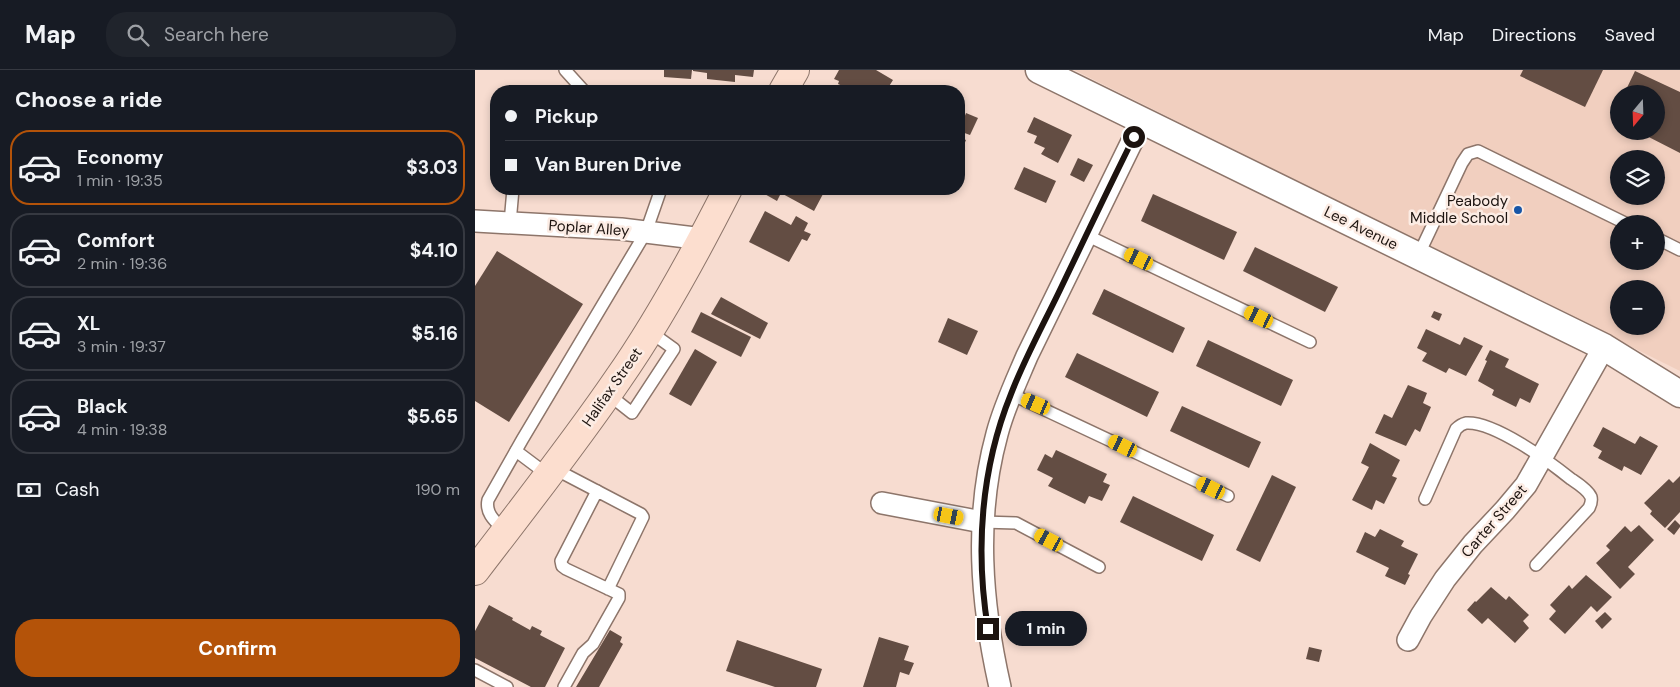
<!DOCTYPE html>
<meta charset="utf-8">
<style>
:root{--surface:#171b24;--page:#20242c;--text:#f1f3f6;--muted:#9ea1a6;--line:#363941;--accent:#b45309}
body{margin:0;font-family:"DM Sans",sans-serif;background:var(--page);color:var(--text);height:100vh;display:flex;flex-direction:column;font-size:19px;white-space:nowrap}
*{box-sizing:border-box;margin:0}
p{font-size:16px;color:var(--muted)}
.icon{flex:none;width:28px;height:28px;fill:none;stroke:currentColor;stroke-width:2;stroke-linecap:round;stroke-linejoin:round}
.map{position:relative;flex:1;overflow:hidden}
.panel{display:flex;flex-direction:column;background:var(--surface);width:475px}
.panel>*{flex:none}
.guide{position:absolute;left:15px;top:15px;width:475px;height:110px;border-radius:20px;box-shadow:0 2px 8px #0003;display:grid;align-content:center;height:110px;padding:0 15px;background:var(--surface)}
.needle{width:32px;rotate:199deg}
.controls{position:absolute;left:1135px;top:15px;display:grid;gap:10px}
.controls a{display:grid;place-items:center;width:55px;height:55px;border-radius:50%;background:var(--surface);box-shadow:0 2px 8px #0003;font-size:25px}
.end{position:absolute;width:22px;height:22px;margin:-11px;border:6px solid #1c130f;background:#fff;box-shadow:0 0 0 2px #fff}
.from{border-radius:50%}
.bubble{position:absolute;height:35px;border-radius:18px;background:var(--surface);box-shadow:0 2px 8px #0003;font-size:16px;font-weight:700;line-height:35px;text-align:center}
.car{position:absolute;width:15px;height:30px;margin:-15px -8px;border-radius:6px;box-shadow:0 0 4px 1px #0007;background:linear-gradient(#f5c518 24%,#345 0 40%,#f5c518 0 76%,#345 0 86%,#f5c518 0)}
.guide b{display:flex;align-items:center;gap:18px;height:48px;font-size:19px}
.guide b+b{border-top:1px solid var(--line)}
.guide i{width:12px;height:12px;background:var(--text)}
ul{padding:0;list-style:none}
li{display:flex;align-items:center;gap:15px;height:75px;margin:0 10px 8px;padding:0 5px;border:2px solid var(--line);border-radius:20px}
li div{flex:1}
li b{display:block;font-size:19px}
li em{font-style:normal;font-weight:700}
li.on{border-color:var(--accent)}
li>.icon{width:45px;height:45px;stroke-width:1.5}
h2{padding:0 15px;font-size:22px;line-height:60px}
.pay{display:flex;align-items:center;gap:12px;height:55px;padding:0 15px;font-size:19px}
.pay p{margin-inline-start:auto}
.button{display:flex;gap:10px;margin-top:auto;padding:10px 15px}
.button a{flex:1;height:58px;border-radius:20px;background:var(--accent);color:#fff;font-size:20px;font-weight:700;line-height:58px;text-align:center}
header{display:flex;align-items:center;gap:30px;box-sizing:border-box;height:70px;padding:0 25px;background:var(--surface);border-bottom:1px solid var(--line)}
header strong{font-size:24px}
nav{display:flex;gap:28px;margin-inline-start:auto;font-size:18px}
.search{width:350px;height:45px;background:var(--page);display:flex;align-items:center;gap:12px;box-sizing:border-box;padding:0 18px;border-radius:20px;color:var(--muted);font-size:19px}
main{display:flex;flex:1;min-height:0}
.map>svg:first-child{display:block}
</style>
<header>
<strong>Map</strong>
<div class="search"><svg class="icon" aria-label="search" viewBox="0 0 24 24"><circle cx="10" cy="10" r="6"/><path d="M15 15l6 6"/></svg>Search here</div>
<nav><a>Map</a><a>Directions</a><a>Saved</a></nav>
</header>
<main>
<section class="panel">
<h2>Choose a ride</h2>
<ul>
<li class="on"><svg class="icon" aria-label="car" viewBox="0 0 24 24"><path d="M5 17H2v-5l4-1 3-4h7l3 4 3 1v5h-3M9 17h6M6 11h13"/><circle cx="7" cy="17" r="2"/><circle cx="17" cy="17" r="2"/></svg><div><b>Economy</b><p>1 min · 19:35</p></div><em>$3.03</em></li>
<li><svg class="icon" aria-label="car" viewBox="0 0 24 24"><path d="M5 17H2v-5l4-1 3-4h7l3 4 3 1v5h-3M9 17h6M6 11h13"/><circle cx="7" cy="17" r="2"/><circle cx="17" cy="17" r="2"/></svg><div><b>Comfort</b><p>2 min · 19:36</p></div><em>$4.10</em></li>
<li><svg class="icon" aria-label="car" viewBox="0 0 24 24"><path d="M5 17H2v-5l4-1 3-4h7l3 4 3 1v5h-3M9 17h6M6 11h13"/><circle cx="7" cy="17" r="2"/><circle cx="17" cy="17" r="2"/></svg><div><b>XL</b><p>3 min · 19:37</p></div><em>$5.16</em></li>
<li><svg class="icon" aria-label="car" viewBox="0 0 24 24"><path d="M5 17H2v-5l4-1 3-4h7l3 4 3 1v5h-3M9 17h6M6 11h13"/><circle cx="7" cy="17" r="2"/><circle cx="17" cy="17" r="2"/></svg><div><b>Black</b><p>4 min · 19:38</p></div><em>$5.65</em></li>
</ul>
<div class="pay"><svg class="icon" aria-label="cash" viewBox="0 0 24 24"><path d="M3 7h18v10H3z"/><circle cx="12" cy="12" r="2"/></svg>Cash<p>190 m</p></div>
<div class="button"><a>Confirm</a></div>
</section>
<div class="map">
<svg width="1205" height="617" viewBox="0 0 1205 617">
<rect width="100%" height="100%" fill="#f7dcd0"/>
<path fill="#f1cfbf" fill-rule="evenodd" d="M 599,0 L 1205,0 L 1205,301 ZM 1144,24 L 1181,24 L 1181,61 L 1144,61 ZM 1144,89 L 1181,89 L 1181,126 L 1144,126 ZM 1144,154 L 1181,154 L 1181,191 L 1144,191 ZM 1144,219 L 1181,219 L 1181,256 L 1144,256 Z"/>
<g fill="#634d43">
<polygon points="189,0 217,0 216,9 189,7"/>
<polygon points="218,0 279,0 278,7 260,5 260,12 232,9 232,3 218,1"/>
<polygon points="364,0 401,0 418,10 411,21 379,21 363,14 364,11 359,9"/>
<polygon points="1048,0 1128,0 1110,37 1045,6"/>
<polygon points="1160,1 1205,22 1205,83 1162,61 1181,61 1181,24 1149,24"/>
<polygon points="1144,34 1144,52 1136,48"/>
<polygon points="491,43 503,48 495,65 484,61"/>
<polygon points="559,47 597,65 583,93 566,84 570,78 559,73 562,66 552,62"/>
<polygon points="484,67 491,70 484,87"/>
<polygon points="603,88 618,95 609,112 595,105"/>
<polygon points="549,97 581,111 571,133 539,119"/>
<polygon points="281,119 339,119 348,124 339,141 306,123 302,131"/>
<polygon points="678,124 762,162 749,190 666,151"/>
<polygon points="290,141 316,155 321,146 333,153 329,161 336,164 332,171 327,169 314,192 274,172"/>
<polygon points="780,177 863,217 850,242 768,201"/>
<polygon points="22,181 108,234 34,352 0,331 0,216"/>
<polygon points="629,219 710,258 698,283 617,244"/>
<polygon points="246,227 293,253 285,269 236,244"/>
<polygon points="959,241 967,244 964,251 956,247"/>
<polygon points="226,242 276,267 266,287 216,262"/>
<polygon points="473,248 503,261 492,285 463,272"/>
<polygon points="951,259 985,275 989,267 1008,276 991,306 974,298 971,303 947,291 952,283 942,278"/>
<polygon points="733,270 818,310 806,336 721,296"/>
<polygon points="220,279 242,292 216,336 194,324"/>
<polygon points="1015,280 1034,289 1030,297 1064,314 1055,333 1045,328 1041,337 1017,325 1019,320 1003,311 1012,291 1010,290"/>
<polygon points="602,283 684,322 672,347 590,307"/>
<polygon points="933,315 952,323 948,333 956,337 945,362 940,359 931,376 900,363 909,344 917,348"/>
<polygon points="707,336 786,372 774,398 695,361"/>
<polygon points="1128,357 1160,374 1165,366 1183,376 1166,405 1149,396 1147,401 1123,388 1127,381 1118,376"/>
<polygon points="895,373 925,390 917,406 922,408 909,434 901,430 897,440 877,430 894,397 886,393"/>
<polygon points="581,380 632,404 628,412 635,415 627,431 614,426 610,434 573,416 578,408 562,400 570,384 577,388"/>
<polygon points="797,405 821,417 785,492 761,480"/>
<polygon points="1205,406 1205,442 1190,458 1175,444 1177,441 1169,433 1194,409 1198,413"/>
<polygon points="658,426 739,465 727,491 645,452"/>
<polygon points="1200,450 1205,455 1205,457 1199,465 1192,459"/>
<polygon points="1164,455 1179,470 1153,497 1160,504 1145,519 1121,493 1135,480 1131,476 1150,456 1156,462"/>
<polygon points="905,459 929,471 926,476 943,484 933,504 935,505 930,515 910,506 914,498 881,482 890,462 900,467"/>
<polygon points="1111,505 1137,527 1122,542 1116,536 1090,564 1074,549 1081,541 1075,535 1094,515 1097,519"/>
<polygon points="1016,517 1031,530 1034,526 1054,545 1048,551 1054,558 1040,573 1013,548 1007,554 992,540 1000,531 1001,532"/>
<polygon points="14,535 38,548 37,550 55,560 57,556 67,561 65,565 90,578 70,617 56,617 0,588 0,561"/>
<polygon points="1130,542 1137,549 1127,559 1120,551"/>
<polygon points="135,560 147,567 145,572 148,574 124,617 101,617"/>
<polygon points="404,567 434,576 429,590 439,593 434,605 425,602 421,617 388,617"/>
<polygon points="262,570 347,599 341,617 300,617 251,601"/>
<polygon points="834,577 847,580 844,592 831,589"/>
</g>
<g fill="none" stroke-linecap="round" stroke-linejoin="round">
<g stroke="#8d756a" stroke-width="14">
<g id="service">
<polyline points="90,0 109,21"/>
<polyline points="35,153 38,119"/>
<polyline points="611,165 835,272"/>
<polyline points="1181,168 1205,180"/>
<polyline points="943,186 987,93 993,84 1003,81 1152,154"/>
<polyline points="133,324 157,343 199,279 174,261"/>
<polyline points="536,324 753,426"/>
<polyline points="41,381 73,405"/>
<polyline points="78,398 122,421"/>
<path d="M 950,429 L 981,359 C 984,356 987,354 991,353 C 1019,351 1075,392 1096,409 C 1102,413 1113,420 1116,427 C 1117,431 1116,434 1114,438 L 1061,495"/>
<polyline points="507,452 541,453 624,497"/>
<path d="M 30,461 C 21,452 10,444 13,430 L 47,370 L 171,162 L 186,119"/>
<polyline points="0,600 32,617"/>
<polyline points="89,617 108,583 118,574 144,528 144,524 91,499 87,496 86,491 122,421 166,444 168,447 133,519"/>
</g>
</g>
<g stroke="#8d756a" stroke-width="24">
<g id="minor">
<polyline points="0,151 146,159 228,169"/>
<polyline points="407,433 507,452"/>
<polyline points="933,570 946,546 970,509 998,474 1030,440 1051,415 1129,277"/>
<path d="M 525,617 C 506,533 499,448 522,364 C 529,337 541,312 552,286 L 667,51"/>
</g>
</g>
<g stroke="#8d756a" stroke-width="29">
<polyline id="tertiary" points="564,0 1129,277 1205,324"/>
</g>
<g stroke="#8d756a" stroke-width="30">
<g id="secondary">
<polyline points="308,21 320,0"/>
<path d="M 0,501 C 48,438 98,375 143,309 C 185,249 220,184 253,119"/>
</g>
</g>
<use href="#service" stroke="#fff" stroke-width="11"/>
<use href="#minor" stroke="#fff" stroke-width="21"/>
<use href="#tertiary" stroke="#fff" stroke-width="26"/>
<use href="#secondary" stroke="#fcdecf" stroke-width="28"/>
</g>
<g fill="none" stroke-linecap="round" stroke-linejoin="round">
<path stroke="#1c130f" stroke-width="6" d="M 513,559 C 500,480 506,398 536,324 C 549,290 567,257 583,224 C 608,172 633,119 659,67"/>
</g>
<circle fill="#1856a7" stroke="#fcece4" stroke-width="2" cx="1043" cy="140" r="5"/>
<g text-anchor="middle" stroke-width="5" stroke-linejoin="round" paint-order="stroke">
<g font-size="15" fill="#1c130f" stroke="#fcece4" text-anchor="end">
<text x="1033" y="136">Peabody<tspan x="1033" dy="17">Middle School</tspan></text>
</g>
<g font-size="15" fill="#1c130f" stroke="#fcece4">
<text transform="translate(114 158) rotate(4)" y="5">Poplar Alley</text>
<text transform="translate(886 158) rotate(26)" y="5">Lee Avenue</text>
<text transform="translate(137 317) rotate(-55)" y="5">Halifax Street</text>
<text transform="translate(1019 451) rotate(-49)" y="5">Carter Street</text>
</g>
</g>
</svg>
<div class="controls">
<a><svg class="needle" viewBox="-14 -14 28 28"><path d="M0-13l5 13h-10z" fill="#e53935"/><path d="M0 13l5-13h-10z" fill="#9ea1a6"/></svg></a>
<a><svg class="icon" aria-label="layers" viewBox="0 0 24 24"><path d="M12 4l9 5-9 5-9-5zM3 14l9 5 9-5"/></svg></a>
<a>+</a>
<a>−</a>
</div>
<i class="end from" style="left:659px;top:67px"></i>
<i class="end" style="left:513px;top:559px"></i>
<div class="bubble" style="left:530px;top:541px;width:82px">1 min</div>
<i class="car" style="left:664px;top:189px;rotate:296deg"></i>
<i class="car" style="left:784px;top:247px;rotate:296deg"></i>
<i class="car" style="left:561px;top:334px;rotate:293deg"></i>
<i class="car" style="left:648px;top:376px;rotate:296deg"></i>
<i class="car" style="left:736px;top:418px;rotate:296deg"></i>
<i class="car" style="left:474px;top:446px;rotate:101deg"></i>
<i class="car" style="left:574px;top:470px;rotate:298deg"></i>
<div class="guide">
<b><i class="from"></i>Pickup</b>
<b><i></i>Van Buren Drive</b>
</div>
</div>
</main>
